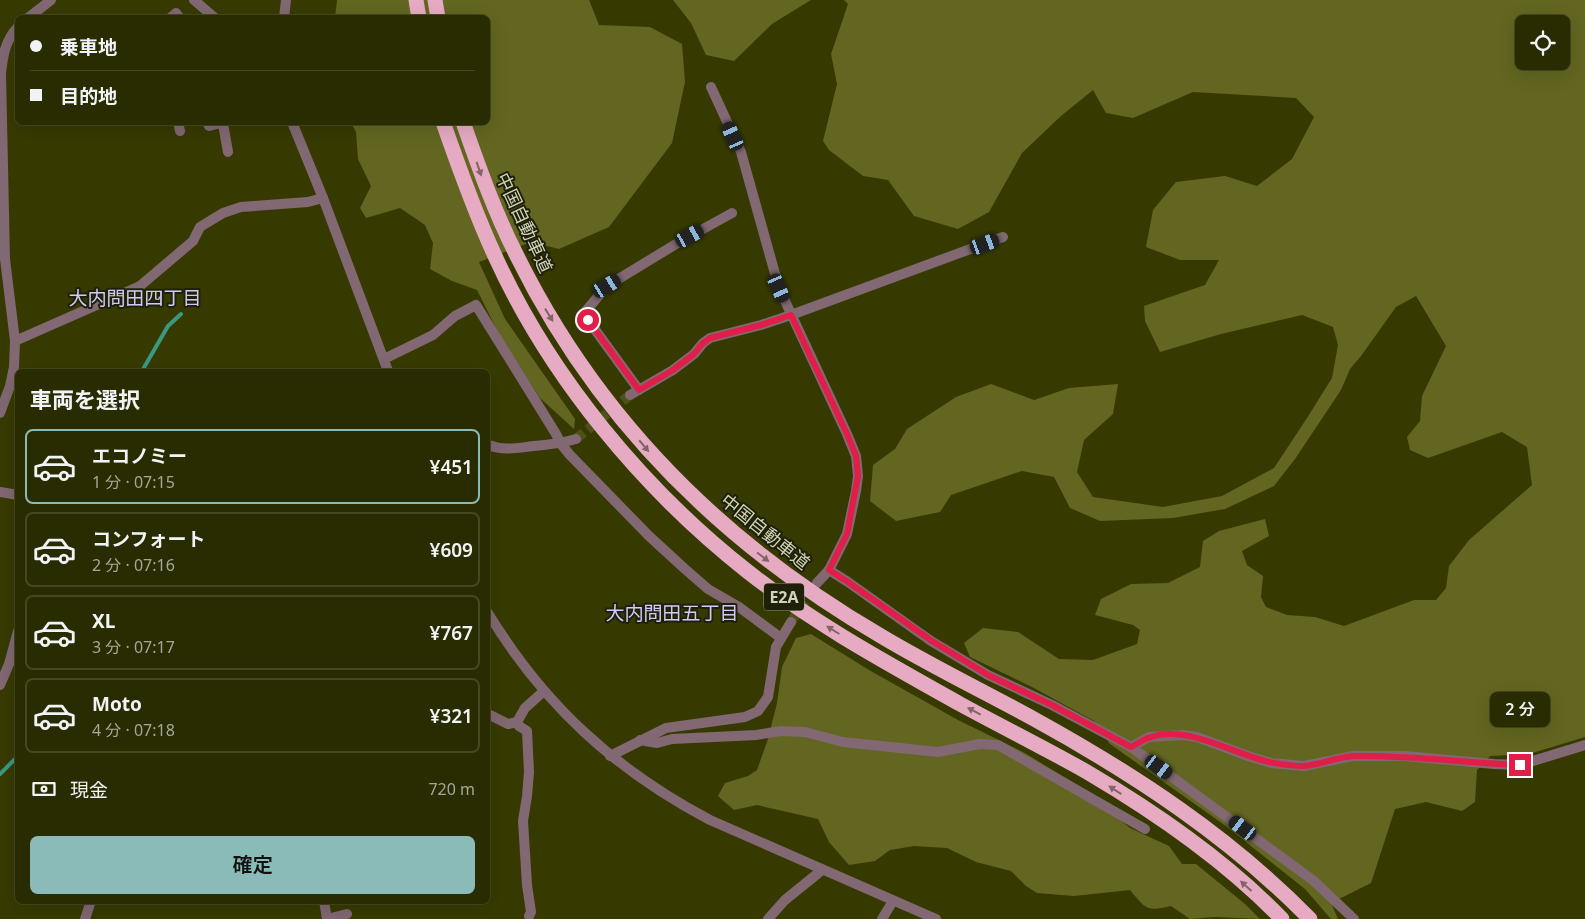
<!DOCTYPE html>
<html lang="ja">
<meta charset="utf-8">
<style>
:root{--surface:#292c00;--page:#35380f;--text:#f1f3f6;--muted:#a5a799;--line:#454822;--accent:#8bbbb9}
body{margin:0;font-family:"Noto Sans","Noto Sans JP",sans-serif;background:var(--page);color:var(--text);height:100vh;display:flex;flex-direction:column;font-size:19px;white-space:nowrap}
*{box-sizing:border-box;margin:0}
p{font-size:16px;color:var(--muted)}
.icon{flex:none;width:28px;height:28px;fill:none;stroke:currentColor;stroke-width:2;stroke-linecap:round;stroke-linejoin:round}
.map{position:relative;flex:1;overflow:hidden}
.sheet{position:absolute;left:15px;top:369px;width:475px;height:535px;display:flex;flex-direction:column;background:var(--surface);border-radius:8px;box-shadow:0 5px 20px #0002,0 0 0 1px var(--line)}
.sheet>*{flex:none}
.top-card{position:absolute;left:15px;top:15px;width:475px;height:110px;border-radius:8px;box-shadow:0 5px 20px #0002,0 0 0 1px var(--line);display:grid;align-content:center;height:110px;padding:0 15px;background:var(--surface)}
.buttons{position:absolute;left:1515px;top:15px;display:grid;gap:10px}
.buttons a{display:grid;place-items:center;width:55px;height:55px;border-radius:8px;background:var(--surface);box-shadow:0 5px 20px #0002,0 0 0 1px var(--line);font-size:25px}
.end{position:absolute;width:22px;height:22px;margin:-11px;border:6px solid #e11d48;background:#fff;box-shadow:0 0 0 2px #fff}
.from{border-radius:50%}
.bubble{position:absolute;height:35px;border-radius:8px;background:var(--surface);box-shadow:0 5px 20px #0002,0 0 0 1px var(--line);font-size:16px;font-weight:600;line-height:35px;text-align:center}
.car{position:absolute;width:15px;height:30px;margin:-15px -8px;border-radius:6px;box-shadow:0 0 4px 1px #0007;background:linear-gradient(#222 24%,#8ab4d8 0 40%,#222 0 76%,#8ab4d8 0 86%,#222 0)}
.top-card b{display:flex;align-items:center;gap:18px;height:48px;font-size:19px}
.top-card b+b{border-top:1px solid var(--line)}
.top-card i{width:12px;height:12px;background:var(--text)}
ul{padding:0;list-style:none}
li{display:flex;align-items:center;gap:15px;height:75px;margin:0 10px 8px;padding:0 5px;border:2px solid var(--line);border-radius:8px}
li div{flex:1}
li b{display:block;font-size:19px}
li em{font-style:normal;font-weight:600}
li.current{border-color:var(--accent)}
li>.icon{width:45px;height:45px;stroke-width:1.5}
h2{padding:0 15px;font-size:22px;line-height:60px}
.pay{display:flex;align-items:center;gap:12px;height:55px;padding:0 15px;font-size:19px}
.pay p{margin-inline-start:auto}
.primary-button{display:flex;gap:10px;margin-top:auto;padding:10px 15px}
.primary-button a{flex:1;height:58px;border-radius:8px;background:var(--accent);color:#111;font-size:20px;font-weight:600;line-height:58px;text-align:center}
.map>svg:first-child{display:block}
</style>
<div class="map">
<svg width="1585" height="919" viewBox="0 0 1585 919">
<rect width="100%" height="100%" fill="#373a00"/>
<g fill="#626620" fill-rule="evenodd">
<polygon points="337,0 589,0 599,25 650,27 682,44 685,82 672,143 609,227 559,249 531,242 479,262 505,319 575,419 574,429 540,398 500,336 477,290 452,281 430,269 433,243 425,225 400,208 366,218 360,208 371,186 358,159 356,132 351,123 488,122 488,18 335,18"/>
<polygon points="673,0 811,0 772,24 734,61 706,55 691,23"/>
<path d="M 844,0 L 1585,0 L 1585,737 L 1529,754 L 1490,756 L 1477,770 L 1475,802 L 1462,811 L 1426,802 L 1395,809 L 1371,883 L 1331,903 L 1338,919 L 1331,919 L 1305,889 L 1223,824 L 1110,744 L 1094,721 L 1032,687 L 970,657 L 964,643 L 983,628 L 1018,632 L 1059,659 L 1093,660 L 1137,644 L 1140,630 L 1133,625 L 1095,615 L 1101,599 L 1131,584 L 1168,583 L 1200,567 L 1203,541 L 1219,531 L 1265,519 L 1269,536 L 1242,551 L 1247,565 L 1263,576 L 1261,597 L 1266,607 L 1287,615 L 1315,617 L 1344,626 L 1414,600 L 1436,600 L 1446,588 L 1449,566 L 1469,540 L 1532,485 L 1527,447 L 1502,432 L 1428,458 L 1410,450 L 1407,437 L 1420,421 L 1422,396 L 1446,346 L 1416,296 L 1396,307 L 1361,356 L 1350,369 L 1341,390 L 1295,459 L 1274,486 L 1225,509 L 1173,518 L 1100,521 L 1070,508 L 1054,477 L 1022,471 L 951,495 L 940,512 L 896,521 L 870,501 L 873,465 L 895,449 L 907,429 L 956,397 L 991,384 L 1034,400 L 1069,388 L 1118,384 L 1113,414 L 1084,440 L 1077,472 L 1093,497 L 1163,507 L 1222,496 L 1274,468 L 1307,418 L 1332,378 L 1338,345 L 1333,327 L 1302,315 L 1221,334 L 1160,352 L 1145,321 L 1144,306 L 1205,285 L 1219,260 L 1180,260 L 1146,247 L 1153,210 L 1176,182 L 1225,176 L 1257,186 L 1292,159 L 1314,117 L 1296,98 L 1193,92 L 1133,118 L 1106,113 L 1093,90 L 1061,116 L 1022,153 L 989,212 L 958,229 L 914,216 L 888,180 L 863,176 L 829,150 L 823,141 L 837,84 L 831,54 L 848,4 ZM 1524,24 L 1561,24 L 1561,61 L 1524,61 Z"/>
<path d="M 811,634 L 869,670 L 958,720 L 1023,752 L 1074,783 L 1130,828 L 1169,846 L 1182,864 L 1196,864 L 1245,904 L 1260,919 L 1214,917 L 1190,919 L 1171,906 C 1146,912 1146,909 1130,890 L 1074,896 L 1037,893 L 1026,886 L 1011,871 L 976,862 L 947,848 L 914,846 L 890,850 L 875,861 L 849,865 L 829,842 L 818,819 L 757,805 L 734,810 L 718,796 L 725,783 L 748,776 L 757,770 L 768,739 L 777,703 L 782,667 L 796,638 Z"/>
</g>
<g fill="none" stroke-linecap="round" stroke-linejoin="round">
<g stroke="#3b9981" stroke-width="4">
<polyline points="142,371 168,326 181,314"/>
<polyline points="0,774 18,756"/>
</g>
<g stroke="#4e511c" stroke-width="10" stroke-dasharray="10 5" stroke-linecap="butt">
<polyline points="576,439 630,395"/>
<polyline points="791,622 814,588"/>
</g>
<g stroke="#816872" stroke-width="10">
<polyline points="28,18 51,0"/>
<polyline points="170,18 176,13 180,18"/>
<polyline points="284,18 286,0"/>
<polyline points="711,87 741,152 779,288 847,434 856,456 858,476 856,491 847,534 829,570 817,583"/>
<polyline points="178,122 180,131"/>
<polyline points="207,122 209,126 225,122"/>
<polyline points="223,124 228,152"/>
<polyline points="15,341 140,286 193,241 200,227 223,213 241,207 308,202 323,198"/>
<polyline points="384,359 433,335 455,316 476,305 556,434 561,444 570,455 649,536 685,569 708,589 739,607 781,638"/>
<polyline points="639,390 588,320 585,312 607,286 676,244 732,213"/>
<polyline points="630,395 673,370 694,354 703,343 710,338 761,325 791,315 1003,237"/>
<path d="M 0,413 L 10,386 L 14,367 L 15,341 L 5,259 L 1,73 C 3,56 5,40 18,27"/>
<path d="M 488,445 C 504,451 517,448 534,446 C 548,445 562,443 576,439"/>
<polyline points="0,492 18,495"/>
<polyline points="829,570 848,582 931,641 988,675 1052,705 1131,747 1314,881 1354,919"/>
<polyline points="0,685 9,664 18,631"/>
<polyline points="488,714 508,724 517,722 525,708 544,691"/>
<polyline points="517,722 519,726 527,731 529,772 527,796 523,821 527,885 531,912 529,916"/>
<polyline points="640,740 657,743 672,739 756,735 781,731 805,732 843,742 938,752 980,744 998,745 1145,829"/>
<polyline points="1131,747 1149,737 1183,735 1197,737 1248,756 1271,763 1304,766 1353,756 1405,756 1494,764 1520,765 1585,745"/>
<polyline points="610,756 666,728 745,717 758,711 768,697 776,647 791,622"/>
<polyline points="324,901 327,919"/>
<polyline points="85,919 91,901"/>
<polyline points="327,919 347,914"/>
<polyline points="768,919 785,900 822,870"/>
<polyline points="882,919 893,901"/>
</g>
<g stroke="#816872" stroke-width="10">
<polyline points="194,0 215,18"/>
<polyline points="292,122 323,198 388,371"/>
<path d="M 488,613 C 544,705 615,770 710,820 L 936,919"/>
</g>
<g stroke="#e6abc3" stroke-width="15">
<polyline points="416,0 419,18"/>
<polyline points="435,0 438,18"/>
<path d="M 443,122 C 459,168 475,213 495,256 C 550,377 643,489 747,571 C 813,623 887,663 960,704 C 1002,727 1045,748 1087,772 C 1155,812 1227,862 1282,919"/>
<path d="M 463,122 C 479,168 495,213 517,256 C 598,420 723,544 881,636 C 931,666 983,691 1034,719 C 1134,774 1230,837 1310,919"/>
</g>
</g>
<defs><path id="oneway-solid" d="M-6-.8H1V-3.2L6.5 0L1 3.2V.8H-6Z" transform="scale(1.25)"/></defs>
<g fill="#826666">
<use href="#oneway-solid" transform="translate(479 169) rotate(71)"/>
<use href="#oneway-solid" transform="translate(549 315) rotate(58)"/>
<use href="#oneway-solid" transform="translate(644 446) rotate(50)"/>
<use href="#oneway-solid" transform="translate(763 557) rotate(37)"/>
<use href="#oneway-solid" transform="translate(833 630) rotate(-148)"/>
<use href="#oneway-solid" transform="translate(974 711) rotate(-152)"/>
<use href="#oneway-solid" transform="translate(1115 790) rotate(-147)"/>
<use href="#oneway-solid" transform="translate(1246 886) rotate(-138)"/>
</g>
<g fill="none" stroke-linecap="round" stroke-linejoin="round">
<path stroke="#e11d48" stroke-width="6" d="M 588,320 L 639,390 L 673,370 L 694,354 L 702,344 L 710,338 L 761,325 L 791,315 L 847,434 L 856,456 L 858,476 L 847,534 L 829,570 L 848,582 L 932,641 L 988,675 L 1052,705 L 1131,747 C 1137,744 1142,740 1148,738 C 1185,723 1233,754 1269,762 C 1280,764 1293,766 1304,766 C 1321,765 1338,756 1356,756 C 1411,755 1465,763 1520,765"/>
</g>
<g text-anchor="middle" stroke-width="4" stroke-linejoin="round" paint-order="stroke">
<rect fill="#1e2009" stroke="#9b9e84" stroke-width="1" x="764" y="583.5" width="40" height="27" rx="4"/>
<g font-size="16" font-weight="bold" fill="#d1d4b8">
<text x="784" y="603">E2A</text>
</g>
<g font-size="18" fill="#d1d4b8" stroke="#1e2009">
<text transform="translate(524 223) rotate(65)" y="6">中国自動車道</text>
<text transform="translate(765 532) rotate(39)" y="6">中国自動車道</text>
</g>
<g font-size="19" fill="#d2caf5" stroke="#1e2009">
<text x="135" y="305">大内問田四丁目</text>
<text x="672" y="620">大内問田五丁目</text>
</g>
</g>
</svg>
<div class="buttons">
<a><svg class="icon" aria-label="locate" viewBox="0 0 24 24"><circle cx="12" cy="12" r="6"/><path d="M12 2v4M12 18v4M2 12h4M18 12h4"/></svg></a>
</div>
<i class="end from" style="left:588px;top:320px"></i>
<i class="end" style="left:1520px;top:765px"></i>
<div class="bubble" style="left:1490px;top:692px;width:60px">2 分</div>
<i class="car" style="left:733px;top:136px;rotate:336deg"></i>
<i class="car" style="left:690px;top:236px;rotate:61deg"></i>
<i class="car" style="left:985px;top:244px;rotate:70deg"></i>
<i class="car" style="left:607px;top:286px;rotate:59deg"></i>
<i class="car" style="left:779px;top:288px;rotate:156deg"></i>
<i class="car" style="left:1159px;top:767px;rotate:126deg"></i>
<i class="car" style="left:1243px;top:828px;rotate:307deg"></i>
<div class="top-card">
<b><i class="from"></i>乗車地</b>
<b><i></i>目的地</b>
</div>
<section class="sheet">
<h2>車両を選択</h2>
<ul>
<li class="current"><svg class="icon" aria-label="car" viewBox="0 0 24 24"><path d="M5 17H2v-5l4-1 3-4h7l3 4 3 1v5h-3M9 17h6M6 11h13"/><circle cx="7" cy="17" r="2"/><circle cx="17" cy="17" r="2"/></svg><div><b>エコノミー</b><p>1 分 · 07:15</p></div><em>¥451</em></li>
<li><svg class="icon" aria-label="car" viewBox="0 0 24 24"><path d="M5 17H2v-5l4-1 3-4h7l3 4 3 1v5h-3M9 17h6M6 11h13"/><circle cx="7" cy="17" r="2"/><circle cx="17" cy="17" r="2"/></svg><div><b>コンフォート</b><p>2 分 · 07:16</p></div><em>¥609</em></li>
<li><svg class="icon" aria-label="car" viewBox="0 0 24 24"><path d="M5 17H2v-5l4-1 3-4h7l3 4 3 1v5h-3M9 17h6M6 11h13"/><circle cx="7" cy="17" r="2"/><circle cx="17" cy="17" r="2"/></svg><div><b>XL</b><p>3 分 · 07:17</p></div><em>¥767</em></li>
<li><svg class="icon" aria-label="car" viewBox="0 0 24 24"><path d="M5 17H2v-5l4-1 3-4h7l3 4 3 1v5h-3M9 17h6M6 11h13"/><circle cx="7" cy="17" r="2"/><circle cx="17" cy="17" r="2"/></svg><div><b>Moto</b><p>4 分 · 07:18</p></div><em>¥321</em></li>
</ul>
<div class="pay"><svg class="icon" aria-label="cash" viewBox="0 0 24 24"><path d="M3 7h18v10H3z"/><circle cx="12" cy="12" r="2"/></svg>現金<p>720 m</p></div>
<div class="primary-button"><a>確定</a></div>
</section>
</div>
